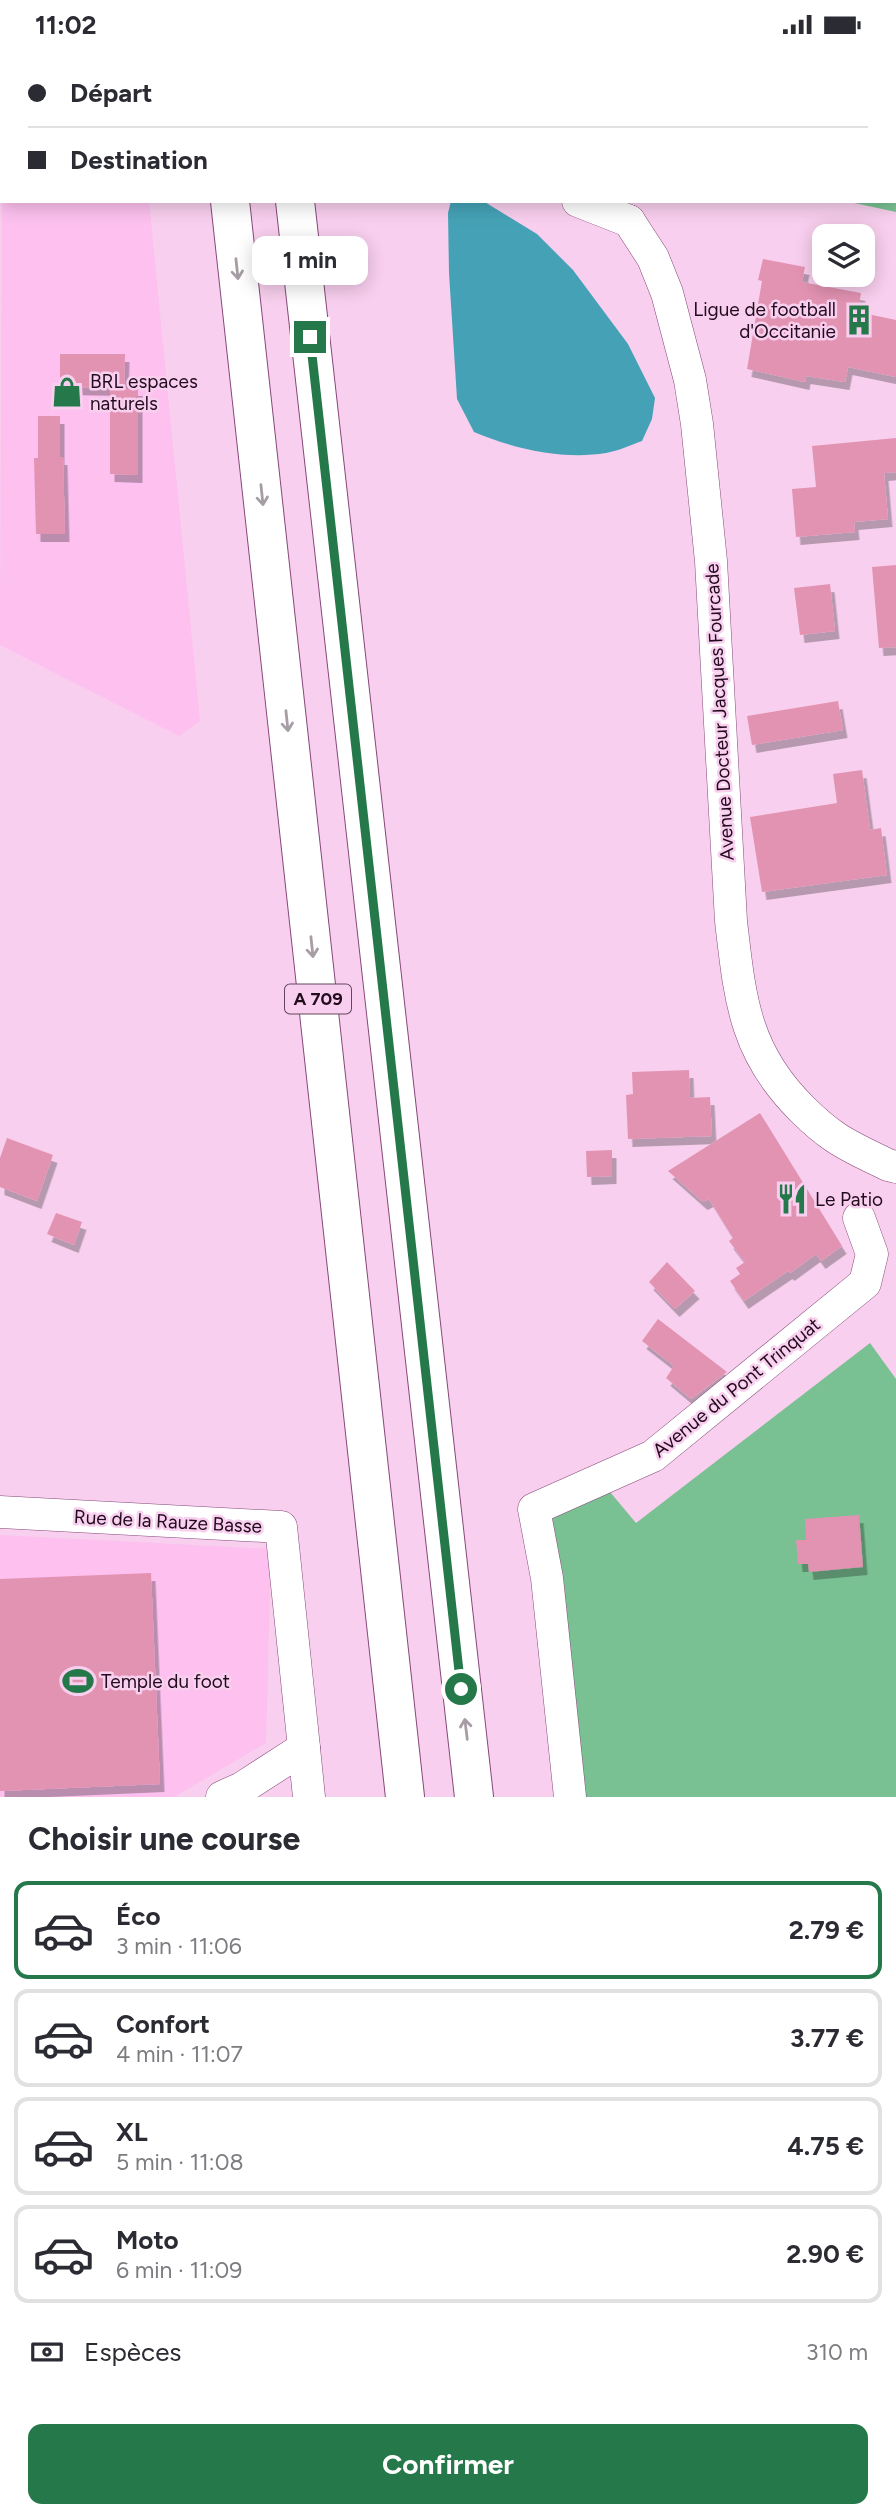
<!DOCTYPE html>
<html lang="fr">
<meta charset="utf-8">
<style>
:root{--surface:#fff;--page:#f2f2f3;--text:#2b2b33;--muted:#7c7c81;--line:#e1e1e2;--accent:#257849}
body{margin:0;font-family:Figtree,sans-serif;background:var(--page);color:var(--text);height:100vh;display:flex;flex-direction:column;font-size:26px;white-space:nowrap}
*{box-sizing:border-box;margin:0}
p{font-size:23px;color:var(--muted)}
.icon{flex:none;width:38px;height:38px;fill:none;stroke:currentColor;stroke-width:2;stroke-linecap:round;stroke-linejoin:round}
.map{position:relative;height:1748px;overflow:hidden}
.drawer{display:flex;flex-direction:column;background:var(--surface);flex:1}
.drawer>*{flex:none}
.banner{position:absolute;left:0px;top:0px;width:896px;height:154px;box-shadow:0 4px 18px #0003;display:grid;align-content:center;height:154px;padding:0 28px;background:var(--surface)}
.buttons{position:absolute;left:812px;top:175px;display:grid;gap:14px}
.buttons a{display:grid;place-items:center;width:63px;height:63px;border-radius:14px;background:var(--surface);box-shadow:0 4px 18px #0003;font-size:35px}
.end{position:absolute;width:32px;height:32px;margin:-16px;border:9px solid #257849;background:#fff;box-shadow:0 0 0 4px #fff}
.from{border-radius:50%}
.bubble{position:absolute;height:49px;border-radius:14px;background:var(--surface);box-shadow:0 4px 18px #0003;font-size:23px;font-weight:700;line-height:49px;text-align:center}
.banner b{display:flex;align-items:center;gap:24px;height:66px;font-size:26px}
.banner b+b{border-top:2px solid var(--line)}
.banner i{width:18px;height:18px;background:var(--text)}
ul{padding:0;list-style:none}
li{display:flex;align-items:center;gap:21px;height:98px;margin:0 14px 10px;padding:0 14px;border:4px solid var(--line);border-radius:14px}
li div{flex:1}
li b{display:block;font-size:26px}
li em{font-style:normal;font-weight:700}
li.active{border-color:var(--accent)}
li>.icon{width:63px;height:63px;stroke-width:1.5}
h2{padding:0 28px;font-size:32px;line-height:84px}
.pay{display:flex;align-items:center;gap:18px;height:77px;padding:0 28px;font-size:26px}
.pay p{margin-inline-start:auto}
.action{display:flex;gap:14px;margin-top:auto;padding:14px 28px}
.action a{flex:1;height:80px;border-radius:14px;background:var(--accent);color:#fff;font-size:28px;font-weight:700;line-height:80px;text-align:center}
.status{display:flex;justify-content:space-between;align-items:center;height:49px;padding:0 35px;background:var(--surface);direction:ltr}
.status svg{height:19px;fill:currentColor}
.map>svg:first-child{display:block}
</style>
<div class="status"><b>11:02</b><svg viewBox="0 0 49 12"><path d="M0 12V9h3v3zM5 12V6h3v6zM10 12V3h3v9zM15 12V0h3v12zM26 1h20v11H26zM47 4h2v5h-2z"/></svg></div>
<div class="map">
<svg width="896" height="1748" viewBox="0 0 896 1748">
<defs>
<filter id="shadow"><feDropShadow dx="4.5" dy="8" stdDeviation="0" flood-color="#0004"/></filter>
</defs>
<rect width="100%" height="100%" fill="#f8cfee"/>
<g fill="#fdc0ef">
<polygon points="2,105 2,152 149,152 200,672 179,687 0,596"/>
<polygon points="0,1486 271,1500 266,1694 174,1748 0,1748"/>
</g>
<g fill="#79c092">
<polygon points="394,0 626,0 626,2 395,2"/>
<polygon points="669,0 896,0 896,163 845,152 894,152 894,2"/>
<polygon points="870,1294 896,1330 896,1748 582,1748 552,1469 610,1443 636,1474"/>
</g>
<path fill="#45a2b6" d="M 451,152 L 483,152 L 537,185 L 573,221 L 628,295 L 655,349 L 652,370 L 642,392 C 631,396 618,402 606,404 C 563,411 514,400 474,383 L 457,350 L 449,224 L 448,164 Z"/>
<g fill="#e393b2" filter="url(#shadow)">
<polygon points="763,210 805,218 802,233 861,244 858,263 896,271 896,328 848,318 845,333 806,327 805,333 747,320 762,232 758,231"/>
<polygon points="60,305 125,305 124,339 60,338"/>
<polygon points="110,339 138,339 138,426 110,425"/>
<polygon points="38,367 60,367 60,408 63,408 65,485 36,485 34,409 38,409"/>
<polygon points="896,389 896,423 884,424 888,470 854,473 855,483 796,488 792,440 816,438 812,397"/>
<polygon points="896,516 896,598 879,599 872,518"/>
<polygon points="830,535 835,582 800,586 794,539"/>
<polygon points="838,652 843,681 752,696 747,667"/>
<polygon points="862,721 870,781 881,779 887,826 762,843 750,768 837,754 833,725"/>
<polygon points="689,1021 690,1049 710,1048 712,1087 628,1090 626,1046 633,1045 632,1023"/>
<polygon points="760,1064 842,1197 821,1212 816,1205 790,1224 788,1222 744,1252 730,1232 740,1225 736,1219 745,1213 729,1192 733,1189 709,1150 703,1153 668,1122"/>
<polygon points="7,1089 53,1106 37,1152 0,1138 0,1109"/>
<polygon points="612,1101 612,1127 587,1128 586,1102"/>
<polygon points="56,1164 82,1173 74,1196 47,1185"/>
<polygon points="667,1213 695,1242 675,1260 649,1233"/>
<polygon points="658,1270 727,1323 691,1350 666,1329 674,1317 642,1292"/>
<polygon points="859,1466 863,1518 809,1523 808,1515 798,1515 796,1491 806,1491 805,1470"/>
<polygon points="151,1524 160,1735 0,1742 0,1530"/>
</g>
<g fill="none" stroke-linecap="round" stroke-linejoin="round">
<g stroke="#854979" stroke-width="33">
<g id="minor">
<polyline points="642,0 642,2"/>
<polyline points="0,66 2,64"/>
<polyline points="578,152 629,172"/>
<path d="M 629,172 L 653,209 L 667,244 L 690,331 L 697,375 L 711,512 L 731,872 C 740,949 744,1003 802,1060 C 812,1070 823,1080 835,1088 C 851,1099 870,1107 888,1116 L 896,1118"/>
<polyline points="0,1463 281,1478 304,1699"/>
<polyline points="222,1748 242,1739 304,1699 309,1748"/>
<polyline points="570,1748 547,1529 534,1460 653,1407 865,1234 872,1205 859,1169"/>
</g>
</g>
<g stroke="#854979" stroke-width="40">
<g id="motorway">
<polyline points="213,0 213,2"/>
<polyline points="276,0 277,2"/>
<polyline points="230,152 405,1748"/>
<polyline points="295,152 474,1748"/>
</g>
</g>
<use href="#minor" stroke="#fff" stroke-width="32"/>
<use href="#motorway" stroke="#fff" stroke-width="38"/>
</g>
<defs><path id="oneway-shaft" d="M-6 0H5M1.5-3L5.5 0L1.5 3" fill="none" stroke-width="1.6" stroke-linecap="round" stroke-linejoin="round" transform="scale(1.75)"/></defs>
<g stroke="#a79da5">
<use href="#oneway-shaft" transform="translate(237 220) rotate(84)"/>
<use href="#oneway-shaft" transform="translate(262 446) rotate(84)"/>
<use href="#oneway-shaft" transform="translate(287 672) rotate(84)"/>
<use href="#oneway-shaft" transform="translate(312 898) rotate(84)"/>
<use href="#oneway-shaft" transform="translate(466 1680) rotate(-97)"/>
</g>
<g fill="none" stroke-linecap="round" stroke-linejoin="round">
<polyline stroke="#257849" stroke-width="9" points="310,288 461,1640"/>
</g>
<defs>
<g id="building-bare" transform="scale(2.415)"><path d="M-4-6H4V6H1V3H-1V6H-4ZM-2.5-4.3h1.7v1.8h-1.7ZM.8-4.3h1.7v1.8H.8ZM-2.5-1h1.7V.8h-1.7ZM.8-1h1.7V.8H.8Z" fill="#257849" stroke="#f8cfee" stroke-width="2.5" paint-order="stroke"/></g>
<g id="shop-bare" transform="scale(2.415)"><path d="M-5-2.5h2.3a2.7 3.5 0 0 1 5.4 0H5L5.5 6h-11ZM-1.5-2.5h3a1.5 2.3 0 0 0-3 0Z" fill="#257849" stroke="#f8cfee" stroke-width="2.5" paint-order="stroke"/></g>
<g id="restaurant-bare" transform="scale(2.415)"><path d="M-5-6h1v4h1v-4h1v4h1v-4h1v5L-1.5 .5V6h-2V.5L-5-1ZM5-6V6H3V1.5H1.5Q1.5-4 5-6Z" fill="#257849" stroke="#f8cfee" stroke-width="2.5" paint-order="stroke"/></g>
<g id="stadium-bare" transform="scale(2.415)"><path d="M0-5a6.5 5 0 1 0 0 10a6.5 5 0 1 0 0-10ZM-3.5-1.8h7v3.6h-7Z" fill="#257849" stroke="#f8cfee" stroke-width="2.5" paint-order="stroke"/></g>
</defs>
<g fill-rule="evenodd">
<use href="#building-bare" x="859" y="271"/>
<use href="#shop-bare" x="67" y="343"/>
<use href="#restaurant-bare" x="792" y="1150"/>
<use href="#stadium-bare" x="78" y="1632"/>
</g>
<g text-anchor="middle" stroke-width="5" stroke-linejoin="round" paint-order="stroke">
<rect fill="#f8cfee" stroke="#63465c" stroke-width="2" x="285" y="935.5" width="66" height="29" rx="5"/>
<g font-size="18" font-weight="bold" fill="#230b1e">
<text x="318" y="956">A 709</text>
</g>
<g font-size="19" fill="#230b1e" stroke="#f8cfee" text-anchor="start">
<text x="836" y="267" text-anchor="end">Ligue de football<tspan x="836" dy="22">d'Occitanie</tspan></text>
<text x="90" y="339">BRL espaces<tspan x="90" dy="22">naturels</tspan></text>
<text x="815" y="1157">Le Patio</text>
<text x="101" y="1639">Temple du foot</text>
</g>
<g font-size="19" fill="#230b1e" stroke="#f8cfee">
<text transform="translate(719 663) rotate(-93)" y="7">Avenue Docteur Jacques Fourcade</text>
<text transform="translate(736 1338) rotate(-39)" y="7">Avenue du Pont Trinquat</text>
<text transform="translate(168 1472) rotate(3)" y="7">Rue de la Rauze Basse</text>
</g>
</g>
</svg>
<div class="buttons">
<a><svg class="icon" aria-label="layers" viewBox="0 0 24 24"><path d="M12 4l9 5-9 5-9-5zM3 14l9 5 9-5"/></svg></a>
</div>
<i class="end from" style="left:461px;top:1640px"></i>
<i class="end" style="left:310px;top:288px"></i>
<div class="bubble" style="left:252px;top:187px;width:116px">1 min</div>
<div class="banner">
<b><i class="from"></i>Départ</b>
<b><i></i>Destination</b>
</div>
</div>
<section class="drawer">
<h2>Choisir une course</h2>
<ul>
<li class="active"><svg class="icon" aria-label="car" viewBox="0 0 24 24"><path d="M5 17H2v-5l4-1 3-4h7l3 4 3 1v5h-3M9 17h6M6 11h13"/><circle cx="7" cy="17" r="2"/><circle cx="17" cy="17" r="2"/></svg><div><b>Éco</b><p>3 min · 11:06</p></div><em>2.79 €</em></li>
<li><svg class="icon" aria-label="car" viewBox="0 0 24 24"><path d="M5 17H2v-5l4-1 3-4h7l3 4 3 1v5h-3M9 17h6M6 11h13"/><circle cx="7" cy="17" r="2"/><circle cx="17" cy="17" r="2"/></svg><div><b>Confort</b><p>4 min · 11:07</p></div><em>3.77 €</em></li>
<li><svg class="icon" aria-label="car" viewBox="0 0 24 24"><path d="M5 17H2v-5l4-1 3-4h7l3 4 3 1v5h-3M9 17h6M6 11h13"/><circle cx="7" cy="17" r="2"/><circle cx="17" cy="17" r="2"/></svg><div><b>XL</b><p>5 min · 11:08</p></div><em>4.75 €</em></li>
<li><svg class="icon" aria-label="car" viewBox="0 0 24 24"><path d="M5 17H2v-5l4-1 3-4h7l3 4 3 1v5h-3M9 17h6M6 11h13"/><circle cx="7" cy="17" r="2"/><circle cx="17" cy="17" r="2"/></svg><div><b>Moto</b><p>6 min · 11:09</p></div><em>2.90 €</em></li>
</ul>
<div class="pay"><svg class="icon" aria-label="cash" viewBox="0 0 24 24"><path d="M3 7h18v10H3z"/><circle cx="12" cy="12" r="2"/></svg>Espèces<p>310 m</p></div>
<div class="action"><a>Confirmer</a></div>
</section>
